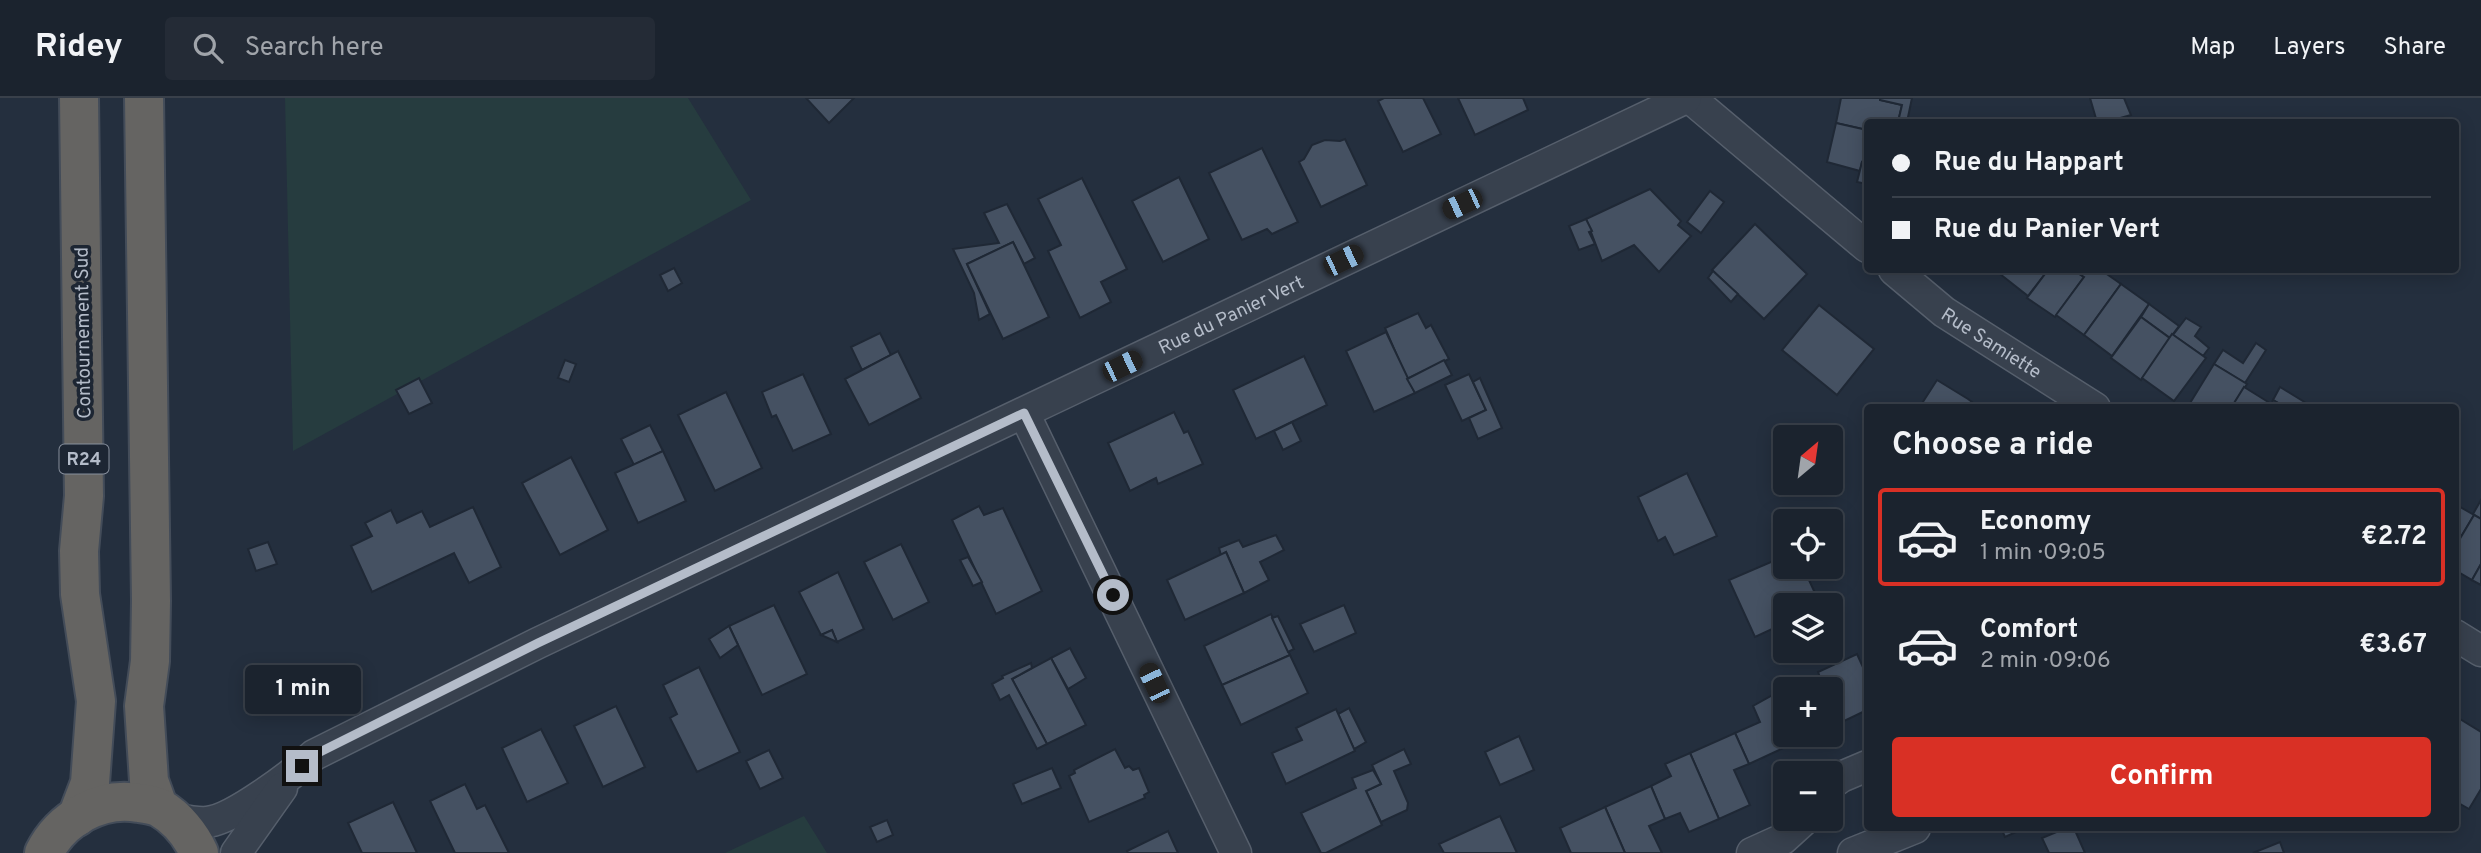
<!DOCTYPE html>
<meta charset="utf-8">
<style>
:root{--surface:#1b232e;--page:#242b36;--text:#f1f3f6;--muted:#a0a4aa;--line:#39404a;--accent:#d93025}
body{margin:0;font-family:Overpass,sans-serif;background:var(--page);color:var(--text);height:100vh;display:flex;flex-direction:column;font-size:26px;white-space:nowrap}
*{box-sizing:border-box;margin:0}
p{font-size:23px;color:var(--muted)}
.icon{flex:none;width:38px;height:38px;fill:none;stroke:currentColor;stroke-width:2;stroke-linecap:round;stroke-linejoin:round}
.map{position:relative;flex:1;overflow:hidden}
.side{position:absolute;left:1864px;top:306px;width:595px;height:427px;display:flex;flex-direction:column;background:var(--surface);border-radius:7px;box-shadow:0 4px 18px #0003,0 0 0 2px var(--line)}
.side>*{flex:none}
.guide{position:absolute;left:1864px;top:21px;width:595px;height:154px;border-radius:7px;box-shadow:0 4px 18px #0003,0 0 0 2px var(--line);display:grid;align-content:center;height:154px;padding:0 28px;background:var(--surface)}
.needle{width:46px;rotate:29deg}
.tools{position:absolute;left:1773px;top:327px;display:grid;gap:14px}
.tools a{display:grid;place-items:center;width:70px;height:70px;border-radius:7px;background:var(--surface);box-shadow:0 4px 18px #0003,0 0 0 2px var(--line);font-size:35px}
.end{position:absolute;width:32px;height:32px;margin:-16px;border:9px solid #b4bcc9;background:#111;box-shadow:0 0 0 4px #111}
.from{border-radius:50%}
.bubble{position:absolute;height:49px;border-radius:7px;background:var(--surface);box-shadow:0 4px 18px #0003,0 0 0 2px var(--line);font-size:23px;font-weight:700;line-height:49px;text-align:center}
.car{position:absolute;width:21px;height:42px;margin:-21px -10px;border-radius:9px;box-shadow:0 0 5px 2px #0007;background:linear-gradient(#222 24%,#8ab4d8 0 40%,#222 0 76%,#8ab4d8 0 86%,#222 0)}
.guide b{display:flex;align-items:center;gap:24px;height:66px;font-size:26px}
.guide b+b{border-top:2px solid var(--line)}
.guide i{width:18px;height:18px;background:var(--text)}
ul{padding:0;list-style:none}
li{display:flex;align-items:center;gap:21px;height:98px;margin:0 14px 10px;padding:0 14px;border:4px solid transparent;border-radius:7px}
li div{flex:1}
li b{display:block;font-size:26px}
li em{font-style:normal;font-weight:700}
li.on{border-color:var(--accent)}
li>.icon{width:63px;height:63px;stroke-width:1.5}
h2{padding:0 28px;font-size:32px;line-height:84px}
.action{display:flex;gap:14px;margin-top:auto;padding:14px 28px}
.action a{flex:1;height:80px;border-radius:7px;background:var(--accent);color:#fff;font-size:28px;font-weight:700;line-height:80px;text-align:center}
header{display:flex;align-items:center;gap:42px;box-sizing:border-box;height:98px;padding:0 35px;background:var(--surface);border-bottom:2px solid var(--line)}
header strong{font-size:33px}
nav{display:flex;gap:38px;margin-inline-start:auto;font-size:24px}
.search{width:490px;height:63px;background:var(--page);display:flex;align-items:center;gap:18px;box-sizing:border-box;padding:0 24px;border-radius:7px;color:var(--muted);font-size:26px}
.map>svg:first-child{display:block}
</style>
<header>
<strong>Ridey</strong>
<div class="search"><svg class="icon" aria-label="search" viewBox="0 0 24 24"><circle cx="10" cy="10" r="6"/><path d="M15 15l6 6"/></svg>Search here</div>
<nav><a>Map</a><a>Layers</a><a>Share</a></nav>
</header>
<div class="map">
<svg width="2481" height="755" viewBox="0 0 2481 755">
<rect width="100%" height="100%" fill="#242f3e"/>
<g fill="#263c3f">
<polygon points="285,0 688,0 751,102 293,353"/>
<polygon points="804,718 827,755 725,755"/>
</g>
<g fill="#455162" stroke="#1f2835" stroke-width="2">
<polygon points="806,0 854,0 829,25"/>
<polygon points="1384,0 1423,0 1441,36 1403,54 1378,3"/>
<polygon points="1458,0 1523,0 1528,12 1475,37"/>
<polygon points="1841,0 1880,0 1880,2 1902,7 1898,24 1867,24 1867,32 1836,25"/>
<polygon points="1880,0 1912,0 1907,24 1898,24 1902,7 1880,2"/>
<polygon points="2090,0 2124,0 2131,17 2106,24 2097,24"/>
<polygon points="1836,25 1867,32 1867,65 1862,64 1860,73 1827,64"/>
<polygon points="1345,41 1367,87 1321,109 1299,64 1304,61 1312,47 1325,42 1340,43"/>
<polygon points="1262,50 1298,124 1272,136 1267,131 1242,142 1209,75"/>
<polygon points="1862,64 1867,65 1867,86 1857,84"/>
<polygon points="1179,79 1209,141 1163,164 1132,103"/>
<polygon points="1082,80 1127,171 1101,184 1111,204 1080,220 1048,153 1061,147 1038,101"/>
<polygon points="1650,91 1681,123 1678,127 1691,138 1659,174 1634,147 1602,163 1586,121"/>
<polygon points="1710,93 1724,104 1701,135 1687,124"/>
<polygon points="1007,106 1035,160 1024,166 1013,144 967,166 990,216 979,222 974,195 953,151 999,145 984,115"/>
<polygon points="1586,121 1592,133 1589,134 1595,146 1579,152 1569,128"/>
<polygon points="1755,126 1807,176 1764,221 1712,172"/>
<polygon points="1013,144 1049,219 1003,241 967,166"/>
<polygon points="674,170 682,185 668,193 660,177"/>
<polygon points="2004,172 2048,172 2028,198 2000,176"/>
<polygon points="2048,172 2073,172 2084,179 2055,219 2027,200"/>
<polygon points="2086,172 2101,172 2121,186 2084,237 2056,217 2084,179 2081,177"/>
<polygon points="1713,173 1738,196 1731,204 1708,180"/>
<polygon points="2121,186 2149,206 2112,258 2084,237"/>
<polygon points="2149,206 2179,228 2170,240 2141,219"/>
<polygon points="1819,207 1874,251 1837,297 1782,252"/>
<polygon points="1418,215 1426,230 1431,227 1449,261 1407,281 1385,230"/>
<polygon points="2141,219 2171,241 2141,282 2111,260"/>
<polygon points="2186,220 2201,229 2195,238 2209,250 2203,258 2173,237"/>
<polygon points="1386,234 1415,295 1374,314 1346,253"/>
<polygon points="880,235 891,257 862,272 851,249"/>
<polygon points="2172,236 2206,260 2174,303 2142,280"/>
<polygon points="2256,245 2266,252 2245,285 2214,266 2223,252 2243,265"/>
<polygon points="898,253 921,300 869,327 845,281"/>
<polygon points="1304,258 1327,307 1256,341 1233,292"/>
<polygon points="565,262 576,266 569,284 558,280"/>
<polygon points="1444,262 1452,277 1415,295 1407,281"/>
<polygon points="2214,266 2247,286 2231,310 2187,310"/>
<polygon points="803,276 831,336 793,353 776,317 772,319 762,294"/>
<polygon points="1469,276 1486,312 1462,323 1445,287"/>
<polygon points="419,280 432,305 409,316 396,292"/>
<polygon points="1480,280 1502,330 1478,341 1469,320 1486,312 1473,284"/>
<polygon points="1937,282 1968,301 1980,310 1919,310"/>
<polygon points="2244,289 2273,307 2271,310 2231,310"/>
<polygon points="2280,289 2311,308 2310,310 2287,310 2273,302"/>
<polygon points="726,294 762,370 715,393 678,317"/>
<polygon points="2273,302 2287,310 2271,310"/>
<polygon points="1174,314 1184,335 1188,333 1203,366 1158,386 1156,380 1130,393 1108,345"/>
<polygon points="1292,324 1301,343 1283,352 1274,333"/>
<polygon points="650,327 663,353 634,367 621,341"/>
<polygon points="663,353 686,403 638,425 615,375"/>
<polygon points="571,359 608,432 560,457 522,385"/>
<polygon points="1687,375 1717,438 1674,457 1665,439 1658,443 1638,399"/>
<polygon points="2481,402 2481,421 2473,416"/>
<polygon points="2455,406 2474,417 2455,449"/>
<polygon points="979,408 984,417 1003,410 1042,493 996,516 952,422"/>
<polygon points="473,409 501,469 469,485 454,455 372,494 351,448 372,438 365,425 391,412 397,425 422,413 430,429"/>
<polygon points="2474,417 2481,421 2481,466 2472,482 2455,472 2455,449"/>
<polygon points="1276,437 1284,452 1260,464 1269,482 1244,495 1226,454 1221,457 1219,450 1239,442 1243,449"/>
<polygon points="268,444 277,466 256,473 248,451"/>
<polygon points="901,446 929,504 893,522 864,464"/>
<polygon points="1226,454 1244,495 1185,522 1167,482"/>
<polygon points="1785,458 1785,469 1803,469 1821,508 1785,508 1785,525 1755,539 1729,482"/>
<polygon points="968,459 982,484 973,488 960,462"/>
<polygon points="2481,466 2481,487 2472,482"/>
<polygon points="838,474 864,531 837,544 832,532 821,537 799,494"/>
<polygon points="774,507 807,576 762,597 729,528"/>
<polygon points="1344,507 1356,535 1314,554 1300,526"/>
<polygon points="1271,516 1290,557 1222,587 1204,548"/>
<polygon points="1278,518 1294,551 1288,554 1272,520"/>
<polygon points="729,528 738,547 720,560 709,541"/>
<polygon points="832,532 837,544 821,537"/>
<polygon points="1070,550 1086,580 1068,591 1051,560"/>
<polygon points="1857,556 1867,578 1867,612 1840,625 1830,603 1830,592 1825,592 1818,574"/>
<polygon points="1290,557 1308,595 1241,627 1222,587"/>
<polygon points="1051,560 1086,627 1047,646 1012,581"/>
<polygon points="1031,565 1032,570 1012,581 1047,646 1037,651 1009,597 1000,602 992,586 1003,580 1002,578"/>
<polygon points="699,569 740,654 697,674 670,620 677,616 663,587"/>
<polygon points="1787,589 1788,592 1785,592 1785,637 1809,638 1749,666 1735,635 1760,624 1753,608"/>
<polygon points="616,608 645,669 603,689 574,628"/>
<polygon points="1349,610 1366,644 1354,651 1338,616"/>
<polygon points="1336,611 1355,653 1286,686 1272,655 1302,642 1296,630"/>
<polygon points="2455,618 2481,634 2481,691 2469,711 2455,703"/>
<polygon points="541,631 568,685 527,704 502,650"/>
<polygon points="1735,635 1749,666 1734,672 1750,707 1719,721 1690,655"/>
<polygon points="1519,638 1534,672 1500,687 1485,654"/>
<polygon points="1115,651 1125,670 1129,668 1133,672 1139,670 1149,694 1144,697 1145,700 1089,724 1069,678 1075,675 1074,672"/>
<polygon points="1404,651 1411,666 1394,673 1408,705 1407,712 1381,724 1366,693 1381,686 1372,667"/>
<polygon points="769,652 783,680 760,691 746,663"/>
<polygon points="1690,655 1719,721 1689,734 1680,715 1665,721 1651,688 1671,678 1665,666"/>
<polygon points="1052,670 1061,690 1022,706 1013,686"/>
<polygon points="1373,672 1381,686 1366,693 1382,727 1326,755 1321,755 1301,715 1356,690 1352,680"/>
<polygon points="465,686 477,711 485,707 509,755 455,755 430,703"/>
<polygon points="1651,688 1665,721 1649,728 1662,755 1625,755 1605,709"/>
<polygon points="393,704 417,755 362,755 348,725"/>
<polygon points="1605,709 1625,755 1571,755 1560,730"/>
<polygon points="1500,718 1517,755 1444,755 1439,746"/>
<polygon points="887,722 893,737 877,744 870,729"/>
<polygon points="2001,730 2025,730 2005,739"/>
<polygon points="2066,730 2074,730 2085,755 2049,755 2042,740"/>
<polygon points="1168,733 1178,755 1128,755 1127,753"/>
<polygon points="2280,744 2284,755 2253,755"/>
</g>
<g fill="none" stroke-linecap="round" stroke-linejoin="round">
<g stroke="#565f6c" stroke-width="33">
<g id="minor">
<polyline points="1690,0 1867,149"/>
<path id="s1" d="M 1894,172 L 1944,214 L 2095,310"/>
<polyline points="1024,315 1236,755"/>
<polyline points="2455,537 2481,553"/>
<polyline points="1830,687 1841,679 1867,668"/>
<path id="s2" d="M 174,720 C 184,722 197,725 207,724 C 233,722 294,675 314,657 L 538,545 L 1686,0"/>
<polyline points="236,755 282,690"/>
<polyline points="1752,755 1783,741 1805,721"/>
<polyline points="1853,755 1915,730"/>
</g>
</g>
<g stroke="#434c59" stroke-width="42">
<g id="trunk">
<polyline points="144,0 151,503 150,563 144,608 149,683 158,708"/>
<polyline points="77,719 90,685 96,603 80,496 79,453 84,398 79,0"/>
<path d="M 44,755 C 61,721 100,698 139,705 C 146,706 154,707 160,710 C 177,720 191,737 199,755"/>
</g>
</g>
<use href="#minor" stroke="#38414e" stroke-width="30"/>
<use href="#trunk" stroke="#656462" stroke-width="38"/>
</g>
<g fill="none" stroke-linecap="round" stroke-linejoin="round">
<polyline stroke="#b4bcc9" stroke-width="9" points="302,668 314,657 538,545 1024,315 1113,497"/>
</g>
<g text-anchor="middle" stroke-width="7" stroke-linejoin="round" paint-order="stroke">
<rect fill="#1d2633" stroke="#878f9c" stroke-width="2" x="59.5" y="346.5" width="49" height="29" rx="5"/>
<g font-size="18" font-weight="bold" fill="#b4bcc9">
<text x="84" y="367">R24</text>
</g>
<g font-size="19" fill="#b4bcc9" stroke="#1d2633">
<text dy="7" stroke="none"><textPath href="#s2" startOffset="1178">Rue du Panier Vert</textPath></text>
<text transform="translate(82 235) rotate(-91)" y="7">Contournement Sud</text>
<text dy="7" stroke="none"><textPath href="#s1" startOffset="122">Rue Samiette</textPath></text>
</g>
</g>
</svg>
<div class="tools">
<a><svg class="needle" viewBox="-14 -14 28 28"><path d="M0-13l5 13h-10z" fill="#e53935"/><path d="M0 13l5-13h-10z" fill="#a0a4aa"/></svg></a>
<a><svg class="icon" aria-label="locate" viewBox="0 0 24 24"><circle cx="12" cy="12" r="6"/><path d="M12 2v4M12 18v4M2 12h4M18 12h4"/></svg></a>
<a><svg class="icon" aria-label="layers" viewBox="0 0 24 24"><path d="M12 4l9 5-9 5-9-5zM3 14l9 5 9-5"/></svg></a>
<a>+</a>
<a>−</a>
</div>
<i class="end from" style="left:1113px;top:497px"></i>
<i class="end" style="left:302px;top:668px"></i>
<div class="bubble" style="left:245px;top:567px;width:116px">1 min</div>
<i class="car" style="left:1462px;top:106px;rotate:245deg"></i>
<i class="car" style="left:1343px;top:162px;rotate:64deg"></i>
<i class="car" style="left:1122px;top:268px;rotate:64deg"></i>
<i class="car" style="left:1154px;top:585px;rotate:335deg"></i>
<div class="guide">
<b><i class="from"></i>Rue du Happart</b>
<b><i></i>Rue du Panier Vert</b>
</div>
<section class="side">
<h2>Choose a ride</h2>
<ul>
<li class="on"><svg class="icon" aria-label="car" viewBox="0 0 24 24"><path d="M5 17H2v-5l4-1 3-4h7l3 4 3 1v5h-3M9 17h6M6 11h13"/><circle cx="7" cy="17" r="2"/><circle cx="17" cy="17" r="2"/></svg><div><b>Economy</b><p>1 min · 09:05</p></div><em>€2.72</em></li>
<li><svg class="icon" aria-label="car" viewBox="0 0 24 24"><path d="M5 17H2v-5l4-1 3-4h7l3 4 3 1v5h-3M9 17h6M6 11h13"/><circle cx="7" cy="17" r="2"/><circle cx="17" cy="17" r="2"/></svg><div><b>Comfort</b><p>2 min · 09:06</p></div><em>€3.67</em></li>
</ul>
<div class="action"><a>Confirm</a></div>
</section>
</div>
